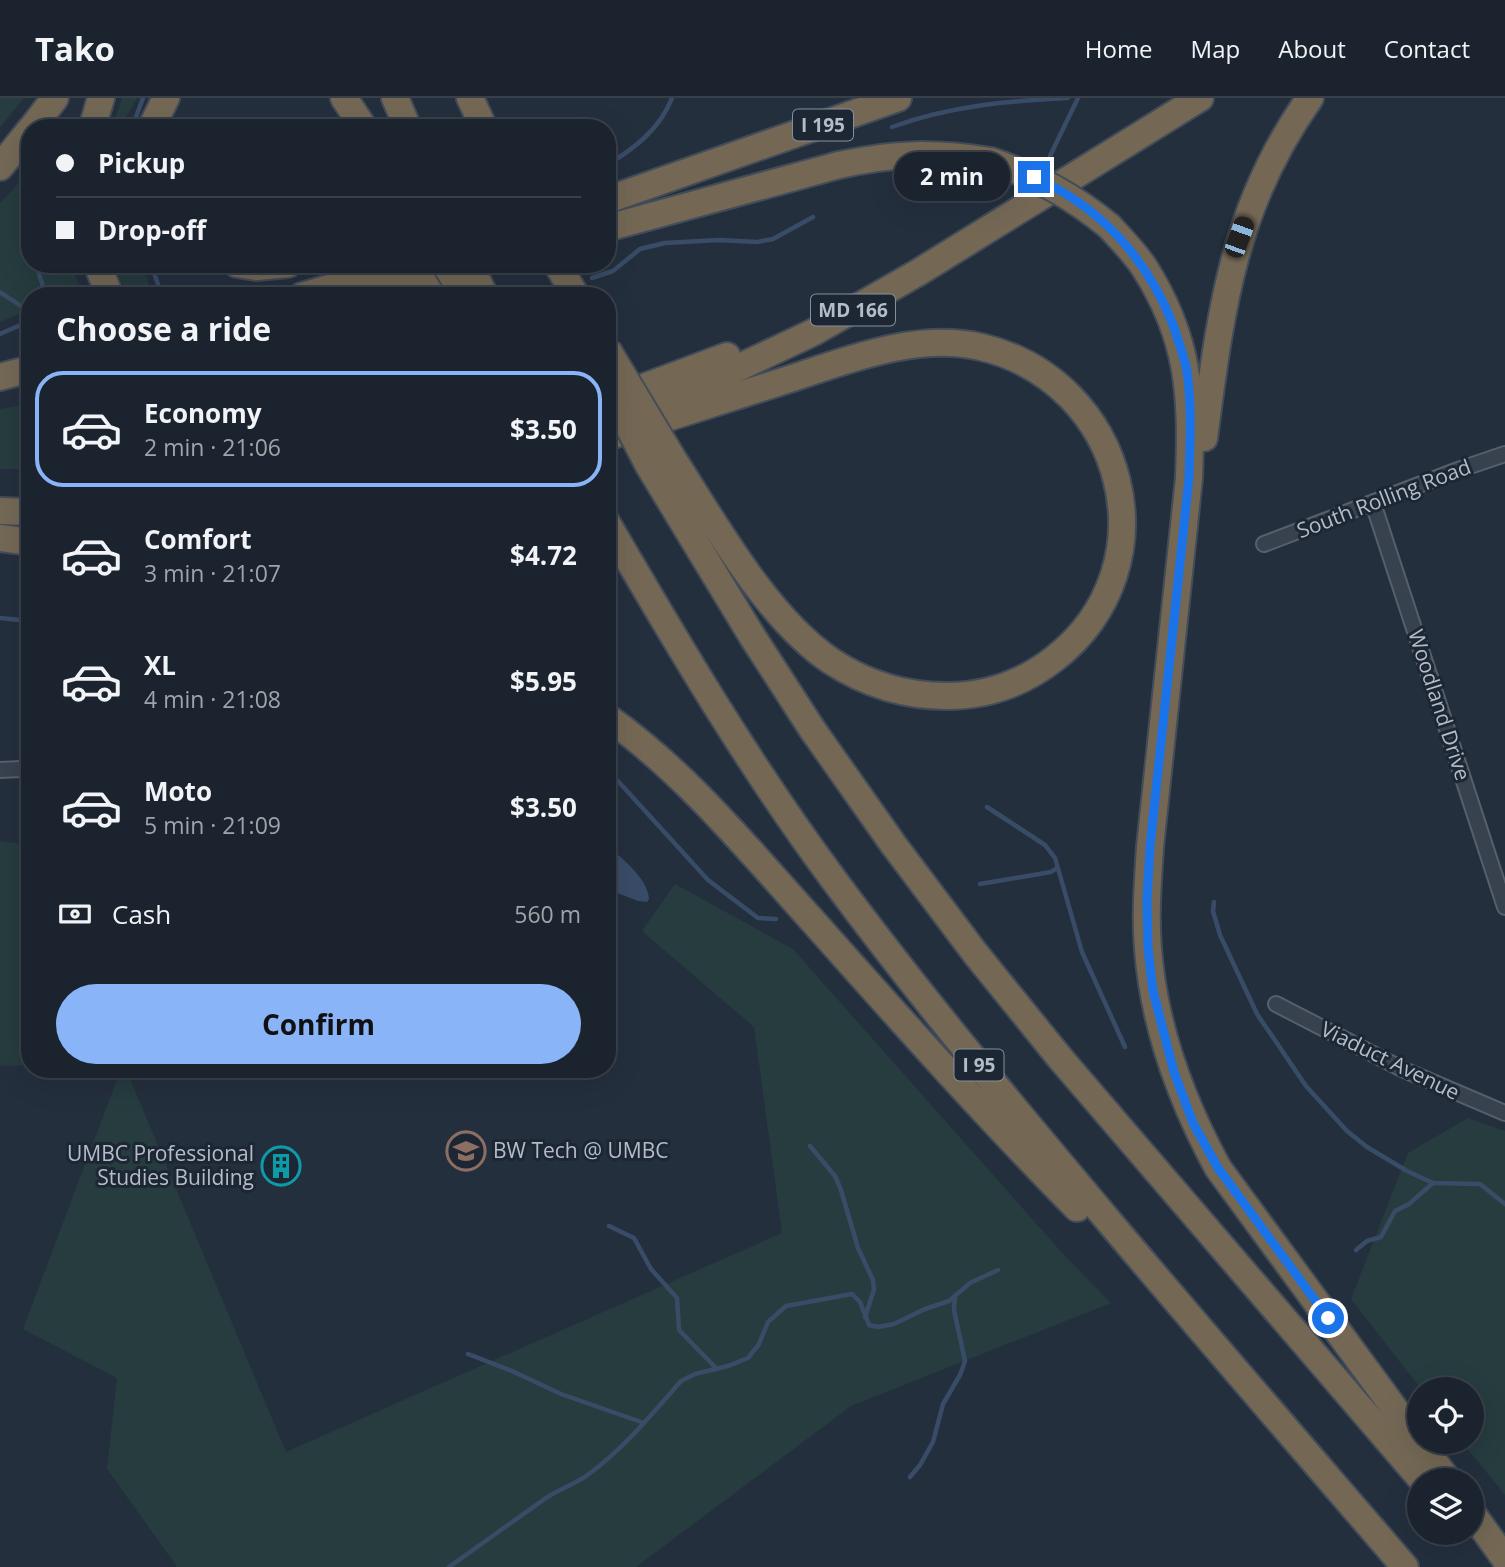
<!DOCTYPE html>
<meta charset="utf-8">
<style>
:root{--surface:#1b232e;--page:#282f3a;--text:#f1f3f6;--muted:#a0a4aa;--line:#39404a;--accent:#8ab4f8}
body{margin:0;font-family:"Open Sans",sans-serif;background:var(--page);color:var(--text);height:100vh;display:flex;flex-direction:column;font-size:26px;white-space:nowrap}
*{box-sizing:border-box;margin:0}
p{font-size:23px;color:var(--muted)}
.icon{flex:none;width:38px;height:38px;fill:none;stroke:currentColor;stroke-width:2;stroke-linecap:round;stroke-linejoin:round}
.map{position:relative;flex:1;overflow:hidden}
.side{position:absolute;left:21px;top:189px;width:595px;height:791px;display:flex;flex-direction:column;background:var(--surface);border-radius:28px;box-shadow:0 7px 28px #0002,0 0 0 2px var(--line)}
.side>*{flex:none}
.hud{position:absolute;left:21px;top:21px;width:595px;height:154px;border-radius:28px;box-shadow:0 7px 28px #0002,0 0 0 2px var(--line);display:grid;align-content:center;height:154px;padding:0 35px;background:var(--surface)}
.fabs{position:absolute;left:1407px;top:1279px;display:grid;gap:14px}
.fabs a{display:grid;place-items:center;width:77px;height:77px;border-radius:50%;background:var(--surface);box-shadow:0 7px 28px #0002,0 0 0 2px var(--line);font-size:35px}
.end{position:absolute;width:32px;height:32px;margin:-16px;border:9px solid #1a73e8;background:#fff;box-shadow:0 0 0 4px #fff}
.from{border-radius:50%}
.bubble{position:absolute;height:49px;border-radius:24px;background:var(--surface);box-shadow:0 7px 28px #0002,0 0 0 2px var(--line);font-size:23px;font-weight:700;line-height:49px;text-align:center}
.car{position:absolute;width:21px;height:42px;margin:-21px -10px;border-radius:9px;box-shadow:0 0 5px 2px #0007;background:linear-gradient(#222 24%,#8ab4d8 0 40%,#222 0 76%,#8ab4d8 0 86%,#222 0)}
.hud b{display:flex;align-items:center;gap:24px;height:66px;font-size:26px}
.hud b+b{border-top:2px solid var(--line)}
.hud i{width:18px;height:18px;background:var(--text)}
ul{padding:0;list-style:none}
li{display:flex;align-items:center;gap:21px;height:116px;margin:0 14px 10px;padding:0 21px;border:4px solid transparent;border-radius:28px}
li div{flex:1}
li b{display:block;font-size:26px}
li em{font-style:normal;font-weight:700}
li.active{border-color:var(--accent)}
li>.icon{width:63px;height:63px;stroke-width:1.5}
h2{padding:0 35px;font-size:32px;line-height:84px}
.pay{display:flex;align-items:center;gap:18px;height:77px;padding:0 35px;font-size:26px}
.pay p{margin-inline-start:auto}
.primary-button{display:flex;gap:14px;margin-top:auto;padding:14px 35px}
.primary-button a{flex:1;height:80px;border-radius:42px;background:var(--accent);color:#111;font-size:28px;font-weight:700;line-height:80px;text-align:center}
header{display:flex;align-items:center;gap:42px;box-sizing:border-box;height:98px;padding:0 35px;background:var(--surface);border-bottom:2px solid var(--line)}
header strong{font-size:33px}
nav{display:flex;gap:38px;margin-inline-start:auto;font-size:24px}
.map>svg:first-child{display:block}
</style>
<header>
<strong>Tako</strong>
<nav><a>Home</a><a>Map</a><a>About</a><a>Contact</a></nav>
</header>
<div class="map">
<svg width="1505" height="1469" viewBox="0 0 1505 1469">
<rect width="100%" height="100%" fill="#242f3e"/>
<g fill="#263c3f">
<polygon points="0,0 24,0 0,29"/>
<polygon points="122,0 137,0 126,19 125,30 112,30"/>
<polygon points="30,73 30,166 70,166 84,198 30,198 30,211 0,224 0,105"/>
<polygon points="113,166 143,166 150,190 149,198 128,198"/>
<polygon points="30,306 30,371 0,371 0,311"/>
<polygon points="0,743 30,747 30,967 0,968"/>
<polygon points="675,786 793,851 1065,1158 1111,1205 851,1308 636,1469 177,1469 107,1371 117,1280 23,1231 121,971 126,971 286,1354 782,1135 754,929 642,833"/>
<polygon points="1468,1020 1505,1033 1505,1397 1462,1344 1472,1344 1472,1292 1421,1291 1351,1201 1408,1055"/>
</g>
<path fill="#394c67" d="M 607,747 C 621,760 648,780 649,801 L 647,804 L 638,803 L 607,791 Z"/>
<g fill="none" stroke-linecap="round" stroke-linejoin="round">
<g stroke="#394c67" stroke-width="4.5">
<polyline points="314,29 314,30"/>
<path d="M 892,29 C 949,8 1008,3 1068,0"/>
<polyline points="132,30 143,0"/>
<polyline points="1050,58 1078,0"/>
<path d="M 607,67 C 635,50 660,31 672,0"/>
<polyline points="36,166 46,198"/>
<polyline points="151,166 162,198"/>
<polyline points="592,180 613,173 640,151 665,145 719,142 757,144 773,141 813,119"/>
<polyline points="0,194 30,214"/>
<polyline points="210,198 258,190"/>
<polyline points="0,236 30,223"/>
<polyline points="0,520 30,523"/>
<polyline points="607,671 708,782 758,820 776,821"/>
<polyline points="987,709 1045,747 1055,760 1082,854 1125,949"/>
<polyline points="980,786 1051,774 1057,770"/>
<polyline points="1214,804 1213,813 1220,837 1257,916 1306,988 1347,1033 1367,1049 1407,1073 1433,1085 1480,1086 1505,1106"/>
<polyline points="810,1048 835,1078 841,1092 858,1150 873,1182 874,1192 865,1219"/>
<polyline points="609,1128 634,1140 651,1171 677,1200 679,1232 716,1270"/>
<polyline points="1356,1152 1367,1143 1381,1139 1395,1113 1409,1106 1433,1085"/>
<polyline points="468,1256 512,1273 561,1296 644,1325"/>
<polyline points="910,1379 920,1367 933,1344 943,1306 960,1277 965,1263 954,1212 955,1198"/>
<path d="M 449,1469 L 546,1400 C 559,1391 576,1386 589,1376 C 624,1350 652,1316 681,1283 L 695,1276 L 728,1268 L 748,1260 L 759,1246 L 768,1224 L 786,1208 L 852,1196 L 860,1204 L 869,1227 L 878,1229 L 894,1226 L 925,1211 L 949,1203 L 970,1185 L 998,1172"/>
</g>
<g stroke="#565f6c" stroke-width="18">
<g id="minor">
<polyline points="1373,405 1505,809"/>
<polyline points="1264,446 1458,372 1505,356"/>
<polyline points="0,672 21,671 30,674"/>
<polyline points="1276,906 1402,971 1505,1015"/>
</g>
</g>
<g stroke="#434c59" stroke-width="30">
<g id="motorway">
<polyline points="344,0 364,30"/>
<polyline points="395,0 408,30"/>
<polyline points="470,0 484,30"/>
<polyline points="32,30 55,0"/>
<polyline points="92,30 101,0"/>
<polyline points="151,30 166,0"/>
<polyline points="0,69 30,32"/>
<polyline points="607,102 898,0"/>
<path d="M 1109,128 C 1121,141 1134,154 1144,169 C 1190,241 1192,298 1189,380 L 1150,749 C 1148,783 1145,817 1148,851 C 1154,929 1181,1002 1218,1070 L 1419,1344"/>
<path d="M 607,130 L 839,67 C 895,55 934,54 991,63"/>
<polyline points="97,166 110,198"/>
<polyline points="237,166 256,169 288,166"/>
<polyline points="557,166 576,198"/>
<polyline points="302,198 364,180"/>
<polyline points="347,198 470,168"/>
<polyline points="0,279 30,271"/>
<polyline points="612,301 727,258"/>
<polyline points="657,308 814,234 919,174 1200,0"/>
<path d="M 607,339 C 663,321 718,304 774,286 C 838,266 913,233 981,249 C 1126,283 1174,468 1054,561 C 1022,586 988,598 947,598 C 906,598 866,586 831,563 C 767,520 715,426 673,361"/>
<path d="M 1204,340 C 1221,212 1233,108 1310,0"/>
<polyline points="649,368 752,538 812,631 893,746 975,855 1060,960 1422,1382"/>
<polyline points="0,413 30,414"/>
<path d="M 607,425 C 678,547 750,669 834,782 C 922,901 1017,1014 1112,1127 C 1209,1242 1307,1355 1405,1469"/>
<polyline points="0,440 30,444"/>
<path d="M 607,619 C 685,674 747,750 811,821 C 898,919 985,1017 1077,1110"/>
<polyline points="1419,1344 1448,1382"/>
<polyline points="1472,1415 1505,1461"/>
</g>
</g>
<use href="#minor" stroke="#38414e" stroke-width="14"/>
<use href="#motorway" stroke="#746855" stroke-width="26"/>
<g stroke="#434c59" stroke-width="30" stroke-linecap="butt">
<g id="motorway-bridge">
<path d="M 991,63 C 1037,79 1071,97 1109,128"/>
<polyline points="445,166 465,198"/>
<polyline points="469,166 485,198"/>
<polyline points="607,251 673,361"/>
<polyline points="607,288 649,368"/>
</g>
</g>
<use href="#motorway-bridge" stroke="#746855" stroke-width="26"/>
</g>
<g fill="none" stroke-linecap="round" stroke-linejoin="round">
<path stroke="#1a73e8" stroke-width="9" d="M 1034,79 C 1100,109 1147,160 1173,227 C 1178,242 1184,258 1187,273 C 1192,309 1190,344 1189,380 L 1150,749 L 1147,801 L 1148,850 L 1153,893 L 1174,974 L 1193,1025 L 1218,1070 L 1328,1220"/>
</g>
<defs>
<g id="university-ring" transform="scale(2.0125)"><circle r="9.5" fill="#1d2633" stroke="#8d6e63" stroke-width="1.5"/><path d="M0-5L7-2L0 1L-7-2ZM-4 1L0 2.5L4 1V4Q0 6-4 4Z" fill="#8d6e63"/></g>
<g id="building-ring" transform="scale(2.0125)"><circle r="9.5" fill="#1d2633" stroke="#0f9aa8" stroke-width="1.5"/><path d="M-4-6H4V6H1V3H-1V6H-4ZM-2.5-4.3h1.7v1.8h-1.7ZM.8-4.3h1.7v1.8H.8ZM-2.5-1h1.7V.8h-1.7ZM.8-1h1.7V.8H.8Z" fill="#0f9aa8"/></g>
</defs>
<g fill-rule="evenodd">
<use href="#university-ring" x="466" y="1053"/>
<use href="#building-ring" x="281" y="1068"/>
</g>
<g text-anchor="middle" stroke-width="6" stroke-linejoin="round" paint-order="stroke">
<g fill="#1d2633" stroke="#878f9c" stroke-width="2">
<rect x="793" y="11.5" width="60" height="31" rx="5"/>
<rect x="811" y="196.5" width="84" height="31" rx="5"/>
<rect x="954.5" y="951.5" width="49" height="31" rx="5"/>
</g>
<g font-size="19" font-weight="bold" fill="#b4bcc9">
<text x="823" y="34">I 195</text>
<text x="853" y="219">MD 166</text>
<text x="979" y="974">I 95</text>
</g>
<g font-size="21" fill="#b4bcc9" stroke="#1d2633">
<text transform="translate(1384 401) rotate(-21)" y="7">South Rolling Road</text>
<text transform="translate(1439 607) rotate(72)" y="7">Woodland Drive</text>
<text transform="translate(1390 963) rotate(26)" y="7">Viaduct Avenue</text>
</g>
<g font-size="21" fill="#b4bcc9" stroke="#1d2633" text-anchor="start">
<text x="493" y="1060">BW Tech @ UMBC</text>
<text x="254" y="1063" text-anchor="end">UMBC Professional<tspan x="254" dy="24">Studies Building</tspan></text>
</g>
</g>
</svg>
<div class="fabs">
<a><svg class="icon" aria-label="locate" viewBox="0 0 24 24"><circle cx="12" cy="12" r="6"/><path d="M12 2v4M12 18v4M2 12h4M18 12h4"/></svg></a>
<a><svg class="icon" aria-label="layers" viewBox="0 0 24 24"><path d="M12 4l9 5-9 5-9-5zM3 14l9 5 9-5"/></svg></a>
</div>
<i class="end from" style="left:1328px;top:1220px"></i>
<i class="end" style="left:1034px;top:79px"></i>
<div class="bubble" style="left:894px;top:54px;width:116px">2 min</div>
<i class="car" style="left:1239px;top:139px;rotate:20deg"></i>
<div class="hud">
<b><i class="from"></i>Pickup</b>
<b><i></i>Drop-off</b>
</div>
<section class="side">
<h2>Choose a ride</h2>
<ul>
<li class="active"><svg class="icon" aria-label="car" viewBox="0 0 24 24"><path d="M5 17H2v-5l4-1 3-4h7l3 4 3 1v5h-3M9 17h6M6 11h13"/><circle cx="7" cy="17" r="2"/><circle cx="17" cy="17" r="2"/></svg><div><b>Economy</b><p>2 min · 21:06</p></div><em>$3.50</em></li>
<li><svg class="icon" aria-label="car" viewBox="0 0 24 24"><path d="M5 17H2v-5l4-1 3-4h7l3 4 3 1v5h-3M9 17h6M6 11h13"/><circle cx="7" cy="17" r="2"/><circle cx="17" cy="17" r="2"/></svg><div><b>Comfort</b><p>3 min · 21:07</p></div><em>$4.72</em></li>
<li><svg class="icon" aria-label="car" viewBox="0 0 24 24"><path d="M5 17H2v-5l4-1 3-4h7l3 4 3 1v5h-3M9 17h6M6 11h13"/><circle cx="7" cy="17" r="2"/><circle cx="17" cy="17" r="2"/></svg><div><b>XL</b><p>4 min · 21:08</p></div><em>$5.95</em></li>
<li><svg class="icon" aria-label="car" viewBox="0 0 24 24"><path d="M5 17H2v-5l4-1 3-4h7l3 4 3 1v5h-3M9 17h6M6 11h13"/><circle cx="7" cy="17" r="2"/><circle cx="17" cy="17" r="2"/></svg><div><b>Moto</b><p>5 min · 21:09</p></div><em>$3.50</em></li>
</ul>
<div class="pay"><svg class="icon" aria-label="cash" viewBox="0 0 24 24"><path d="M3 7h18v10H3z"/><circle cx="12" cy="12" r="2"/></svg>Cash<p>560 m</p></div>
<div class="primary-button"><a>Confirm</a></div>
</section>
</div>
